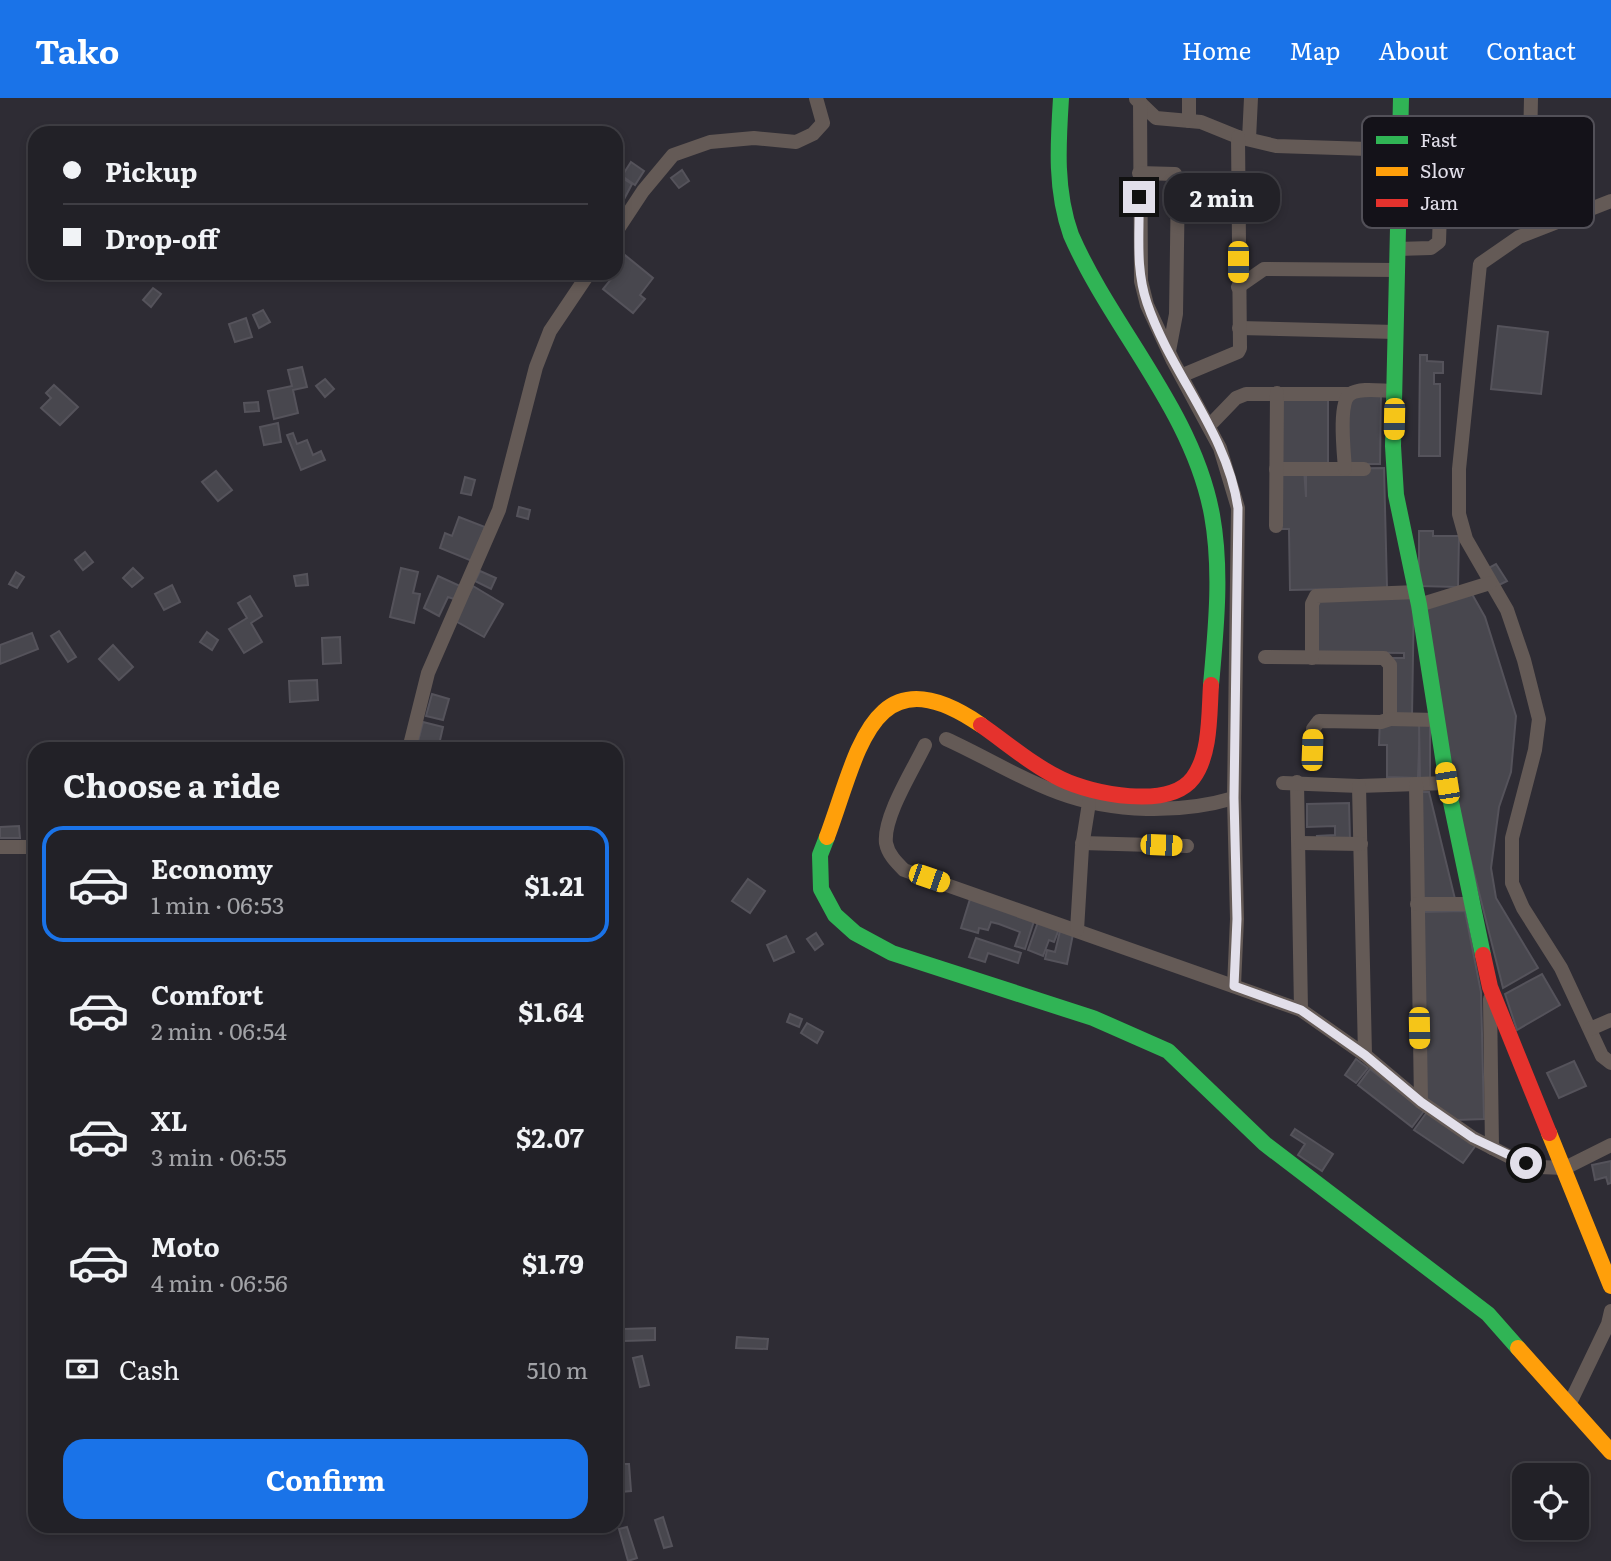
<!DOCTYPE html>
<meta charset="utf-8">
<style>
:root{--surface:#222127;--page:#2a292f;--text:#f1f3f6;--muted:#a2a3a7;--line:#3f3e44;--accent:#1a73e8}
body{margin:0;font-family:Literata,serif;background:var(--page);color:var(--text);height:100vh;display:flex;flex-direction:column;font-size:26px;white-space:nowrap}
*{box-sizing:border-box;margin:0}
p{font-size:23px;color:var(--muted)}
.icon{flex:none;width:38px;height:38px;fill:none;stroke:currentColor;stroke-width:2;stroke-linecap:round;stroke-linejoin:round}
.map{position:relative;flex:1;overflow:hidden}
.drawer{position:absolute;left:28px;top:644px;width:595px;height:791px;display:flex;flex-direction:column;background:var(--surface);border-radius:21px;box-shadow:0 4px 10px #0003,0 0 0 2px var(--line)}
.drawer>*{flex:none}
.top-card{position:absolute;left:28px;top:28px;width:595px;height:154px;border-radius:21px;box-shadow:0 4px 10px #0003,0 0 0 2px var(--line);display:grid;align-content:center;height:154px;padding:0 35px;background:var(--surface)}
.buttons{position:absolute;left:1512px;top:1365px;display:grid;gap:14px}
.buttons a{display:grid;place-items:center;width:77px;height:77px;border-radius:14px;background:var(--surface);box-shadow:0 4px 10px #0003,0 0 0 2px var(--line);font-size:35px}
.end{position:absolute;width:32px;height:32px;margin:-16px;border:9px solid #e2dfea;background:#111;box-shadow:0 0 0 4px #111}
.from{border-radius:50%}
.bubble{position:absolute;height:49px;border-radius:21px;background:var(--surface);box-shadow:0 4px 10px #0003,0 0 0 2px var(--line);font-size:23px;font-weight:700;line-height:49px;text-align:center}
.car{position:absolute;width:21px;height:42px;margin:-21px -10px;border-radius:9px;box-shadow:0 0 5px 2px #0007;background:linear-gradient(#f5c518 24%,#345 0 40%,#f5c518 0 76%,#345 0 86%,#f5c518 0)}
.top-card b{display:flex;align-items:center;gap:24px;height:66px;font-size:26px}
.top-card b+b{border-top:2px solid var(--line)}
.top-card i{width:18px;height:18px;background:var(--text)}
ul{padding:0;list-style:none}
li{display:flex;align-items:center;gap:21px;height:116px;margin:0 14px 10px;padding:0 21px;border:4px solid transparent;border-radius:21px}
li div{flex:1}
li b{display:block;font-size:26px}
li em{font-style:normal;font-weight:700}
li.active{border-color:var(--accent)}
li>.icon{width:63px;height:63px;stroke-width:1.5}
h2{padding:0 35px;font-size:32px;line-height:84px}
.pay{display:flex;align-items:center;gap:18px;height:77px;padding:0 35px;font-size:26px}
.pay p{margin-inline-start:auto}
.primary-button{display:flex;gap:14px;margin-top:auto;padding:14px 35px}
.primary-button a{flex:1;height:80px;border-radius:21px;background:var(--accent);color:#fff;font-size:28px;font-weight:700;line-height:80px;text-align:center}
header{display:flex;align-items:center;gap:42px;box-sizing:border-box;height:98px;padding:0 35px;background:var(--accent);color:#fff}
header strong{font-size:33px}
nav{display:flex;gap:38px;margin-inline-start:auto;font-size:24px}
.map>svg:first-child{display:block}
</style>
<header>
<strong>Tako</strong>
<nav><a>Home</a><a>Map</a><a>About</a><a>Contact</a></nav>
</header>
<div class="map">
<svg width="1611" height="1463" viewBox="0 0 1611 1463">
<rect width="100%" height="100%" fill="#2e2c34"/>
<g fill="#48474e" stroke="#55535b" stroke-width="2">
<polygon points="631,64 644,73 635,87 622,78"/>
<polygon points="682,72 689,83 679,90 671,80"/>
<polygon points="622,80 632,86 621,107 616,104 616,90"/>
<polygon points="620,153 653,180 640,197 645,201 633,215 603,191 621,169 616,165"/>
<polygon points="153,190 161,196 151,209 143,202"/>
<polygon points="263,212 270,224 259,230 253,217"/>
<polygon points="246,220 252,239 235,244 229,226"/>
<polygon points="1498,228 1548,234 1541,296 1491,291"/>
<polygon points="1420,257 1427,257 1427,263 1443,264 1443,275 1434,275 1434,286 1440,286 1440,358 1419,358"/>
<polygon points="302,269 307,289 293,292 298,315 274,321 268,293 292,288 288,272"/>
<polygon points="325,281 334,291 325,299 316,288"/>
<polygon points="54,287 78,309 60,327 41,310 51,300 46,295"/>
<polygon points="1348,293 1381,294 1380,366 1339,366"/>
<polygon points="1271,295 1328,295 1328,366 1272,367"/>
<polygon points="258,304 259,313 245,314 244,305"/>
<polygon points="278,325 281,344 264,347 260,329"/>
<polygon points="293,335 297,346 307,342 313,357 321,353 325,362 301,372 287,337"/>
<polygon points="1384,370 1387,490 1290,492 1289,431 1274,431 1273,372 1304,371 1306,399 1306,371"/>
<polygon points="216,373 232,392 218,403 202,384"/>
<polygon points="465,379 475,382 471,397 461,395"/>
<polygon points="519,409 530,412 528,421 517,418"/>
<polygon points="459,419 485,429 472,463 440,450 445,435 452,438"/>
<polygon points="1419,433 1433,433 1433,438 1459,438 1458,489 1419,488"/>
<polygon points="85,454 93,464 83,472 75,462"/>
<polygon points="1496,466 1507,483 1493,490 1483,473"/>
<polygon points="133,470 143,480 132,489 123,480"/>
<polygon points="401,470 418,474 413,495 420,496 414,525 390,519"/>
<polygon points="480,473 496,480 491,491 475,483"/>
<polygon points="16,474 24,479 17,490 9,486"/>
<polygon points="307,476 308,487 296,488 294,478"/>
<polygon points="438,478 460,488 454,501 448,499 439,518 424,510"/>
<polygon points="172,487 180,504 164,512 155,496"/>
<polygon points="473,488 503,506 484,539 454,522"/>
<polygon points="1311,496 1414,497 1412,618 1387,617 1387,560 1404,560 1404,555 1311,554"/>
<polygon points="1472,496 1485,519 1516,618 1511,674 1499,709 1491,770 1496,800 1538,870 1503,890 1454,695 1422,510"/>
<polygon points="250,498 262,518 251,525 262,544 244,555 229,531 247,520 238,505"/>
<polygon points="59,533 76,559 68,564 51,538"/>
<polygon points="207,534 218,542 212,552 200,544"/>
<polygon points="32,535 38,551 0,566 0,547"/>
<polygon points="340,539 341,565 323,566 322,540"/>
<polygon points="113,547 133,569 119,582 99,561"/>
<polygon points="317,582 318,602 290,604 289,583"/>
<polygon points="432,596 449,601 443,622 426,618"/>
<polygon points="1380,620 1420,622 1418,680 1387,679 1387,647 1379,647"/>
<polygon points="423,624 443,629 438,651 416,651"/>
<polygon points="1419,624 1430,624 1430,680 1420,680"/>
<polygon points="1420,694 1429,694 1455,801 1422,801"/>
<polygon points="1349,705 1350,743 1318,744 1317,738 1335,737 1335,728 1307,729 1307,706"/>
<polygon points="19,728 20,740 0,740 0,729"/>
<polygon points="748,781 765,793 750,815 732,803"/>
<polygon points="970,801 1035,820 1025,851 1015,848 1020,834 999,826 991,824 988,832 979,830 978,835 961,830"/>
<polygon points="1465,813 1481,894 1484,1021 1455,1022 1426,1002 1422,814"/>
<polygon points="1038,824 1059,831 1054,844 1049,842 1043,858 1028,852"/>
<polygon points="1060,833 1073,836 1067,866 1045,861 1047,852 1055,854"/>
<polygon points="816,835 823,846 815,852 807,841"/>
<polygon points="786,838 794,854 774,863 767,847"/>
<polygon points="976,840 1021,855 1018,865 988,855 985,864 969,859"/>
<polygon points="1542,876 1560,907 1517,932 1505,896"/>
<polygon points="790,916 802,921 799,929 787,924"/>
<polygon points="807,925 823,934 817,945 801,935"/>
<polygon points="1356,961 1368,970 1356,985 1345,977"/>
<polygon points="1574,963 1586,988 1559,1000 1547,975"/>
<polygon points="1370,971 1424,1013 1412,1029 1358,987"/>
<polygon points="1427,1014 1476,1047 1463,1065 1414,1032"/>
<polygon points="1295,1031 1333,1056 1322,1073 1298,1057 1305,1046 1291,1037"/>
<polygon points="1611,1063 1611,1085 1608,1086 1606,1079 1595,1082 1592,1067"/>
<polygon points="655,1230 655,1242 624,1243 624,1231"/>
<polygon points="737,1239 768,1241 767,1251 736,1250"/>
<polygon points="642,1258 649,1287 640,1289 633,1260"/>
<polygon points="620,1366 629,1366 631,1393 621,1394"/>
<polygon points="663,1419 672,1448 664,1450 655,1422"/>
<polygon points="627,1429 637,1460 628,1463 619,1431"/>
</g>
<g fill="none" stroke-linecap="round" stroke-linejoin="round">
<g stroke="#645a56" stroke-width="14">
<polyline points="1136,1 1156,20 1201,24 1238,39 1276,48 1399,52"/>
<polyline points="1140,4 1141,183 1147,207 1173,263 1220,350 1238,410 1234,700 1237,821 1234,888"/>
<polyline points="1189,23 1189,0"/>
<polyline points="1249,41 1251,0"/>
<polyline points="1139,75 1175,76 1178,82 1176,216 1169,253"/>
<polyline points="1611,103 1519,139 1480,166 1459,371 1459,416 1466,441 1507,512 1524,562 1539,621 1535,652 1512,740 1512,785 1523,810 1561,870 1602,958 1611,965"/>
<polyline points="616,134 643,93 673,57 710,44 754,40 796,44 813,36 823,25 816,0"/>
<polyline points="1397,151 1431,150 1439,144 1442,51 1530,47 1531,0"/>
<polyline points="1238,189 1264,171 1396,172"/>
<polyline points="1239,230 1395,234"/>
<polyline points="1183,277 1238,254 1240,250 1238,39"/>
<polyline points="1209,328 1236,300 1246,296 1350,296"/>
<polyline points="1276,371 1364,371"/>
<path d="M 1345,371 C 1344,356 1338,305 1350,296 C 1360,289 1382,293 1394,293"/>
<polyline points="1276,428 1277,295"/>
<polyline points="1419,507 1490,485"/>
<polyline points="1265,559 1384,560 1390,567 1390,621 1381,624 1319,623 1313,631 1312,652"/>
<polyline points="1312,560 1312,506 1316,498 1417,494"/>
<polyline points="1390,621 1437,622"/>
<path d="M 946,641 C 984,658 1020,681 1059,695 C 1113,715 1180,716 1234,700"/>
<path d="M 925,647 C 913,672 883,719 886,745 C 888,756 896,764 904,772 L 1301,912 L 1365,957 L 1421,1004 L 1473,1040 L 1512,1060 L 1539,1069 L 1565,1070 L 1611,1047"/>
<polyline points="409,651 428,575 499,412 536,269 550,233 589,175"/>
<polyline points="1297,684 1301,912"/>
<polyline points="1283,685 1359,688 1447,685"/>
<polyline points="1416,686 1421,1004"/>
<polyline points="1359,688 1365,957"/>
<polyline points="1082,745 1187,748"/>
<polyline points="1301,745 1361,746"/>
<polyline points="0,749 35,749"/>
<polyline points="1417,806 1472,806"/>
<polyline points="1077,832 1082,749 1089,705"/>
<polyline points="1490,901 1492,1050"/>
<polyline points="1590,931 1611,922"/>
<polyline points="1570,1305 1608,1226 1611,1213"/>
</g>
<g stroke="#30b455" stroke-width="16">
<path d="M 1061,0 C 1058,47 1055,92 1071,137 C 1112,231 1193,313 1212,417 C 1222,472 1216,531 1211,587"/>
<polyline points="1401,0 1393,348 1396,397 1419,507 1447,685 1483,857"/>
<polyline points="827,739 820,757 821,791 835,817 855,835 892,855 1093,920 1168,953 1265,1046 1488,1216 1518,1250"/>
</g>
<g stroke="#ff9f0a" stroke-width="16">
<path d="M 827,739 C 858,657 871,551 981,627"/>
<polyline points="1549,1035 1611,1188"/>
<polyline points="1518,1250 1611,1354"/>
</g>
<g stroke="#e5322d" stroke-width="16">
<path d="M 981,627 C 1007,645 1032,667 1061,681 C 1092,696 1169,712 1193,680 C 1211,656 1209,615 1211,587"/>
<polyline points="1483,857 1490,889 1549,1035"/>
</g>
</g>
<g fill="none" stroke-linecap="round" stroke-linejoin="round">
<path stroke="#e2dfea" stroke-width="9" d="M 1139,99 C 1140,135 1135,170 1147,205 C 1171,276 1227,334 1238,410 L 1234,700 L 1237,821 L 1234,888 L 1301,912 L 1365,957 L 1421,1004 L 1473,1040 L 1526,1065"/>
</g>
<rect x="1362" y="18" width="232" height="112" rx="10" fill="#141219" stroke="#525058" stroke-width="2"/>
<rect x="1376" y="38" width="32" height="8" fill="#30b455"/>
<rect x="1376" y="69" width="32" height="9" fill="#ff9f0a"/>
<rect x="1376" y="101" width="32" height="8" fill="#e5322d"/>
<g font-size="19" fill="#e2dfea">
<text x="1420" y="49">Fast</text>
<text x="1420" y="80">Slow</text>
<text x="1420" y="112">Jam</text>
</g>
</svg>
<div class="buttons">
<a><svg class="icon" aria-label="locate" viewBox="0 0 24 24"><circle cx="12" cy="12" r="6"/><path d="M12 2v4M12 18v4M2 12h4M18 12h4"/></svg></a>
</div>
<i class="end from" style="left:1526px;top:1065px"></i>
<i class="end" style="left:1139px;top:99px"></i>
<div class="bubble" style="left:1164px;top:75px;width:116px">2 min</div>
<i class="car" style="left:1238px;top:164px;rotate:180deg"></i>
<i class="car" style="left:1394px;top:321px;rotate:181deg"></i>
<i class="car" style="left:1312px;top:652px;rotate:2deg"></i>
<i class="car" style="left:1447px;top:685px;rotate:351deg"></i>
<i class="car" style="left:1161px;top:747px;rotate:92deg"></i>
<i class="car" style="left:929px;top:780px;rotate:109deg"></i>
<i class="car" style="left:1419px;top:930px;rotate:179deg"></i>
<div class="top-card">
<b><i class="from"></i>Pickup</b>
<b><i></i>Drop-off</b>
</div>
<section class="drawer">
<h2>Choose a ride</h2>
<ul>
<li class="active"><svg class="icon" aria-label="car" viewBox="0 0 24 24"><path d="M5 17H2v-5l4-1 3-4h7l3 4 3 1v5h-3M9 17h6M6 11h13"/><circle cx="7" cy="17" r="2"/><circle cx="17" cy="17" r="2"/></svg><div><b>Economy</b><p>1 min · 06:53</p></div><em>$1.21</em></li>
<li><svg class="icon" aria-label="car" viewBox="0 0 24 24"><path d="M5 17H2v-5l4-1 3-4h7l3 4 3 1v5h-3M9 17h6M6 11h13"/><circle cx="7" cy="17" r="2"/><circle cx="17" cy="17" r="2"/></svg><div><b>Comfort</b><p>2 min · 06:54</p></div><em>$1.64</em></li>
<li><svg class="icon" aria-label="car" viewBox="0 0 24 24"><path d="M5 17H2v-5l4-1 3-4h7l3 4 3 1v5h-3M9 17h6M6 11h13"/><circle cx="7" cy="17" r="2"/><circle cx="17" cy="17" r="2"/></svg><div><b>XL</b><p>3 min · 06:55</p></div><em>$2.07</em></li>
<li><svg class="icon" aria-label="car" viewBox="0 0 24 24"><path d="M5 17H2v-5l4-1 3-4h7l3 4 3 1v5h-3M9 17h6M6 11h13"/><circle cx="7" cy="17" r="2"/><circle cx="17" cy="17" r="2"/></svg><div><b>Moto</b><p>4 min · 06:56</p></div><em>$1.79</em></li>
</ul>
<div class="pay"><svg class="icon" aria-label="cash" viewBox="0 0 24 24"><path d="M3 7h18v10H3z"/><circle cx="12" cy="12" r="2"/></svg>Cash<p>510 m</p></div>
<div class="primary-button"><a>Confirm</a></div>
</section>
</div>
